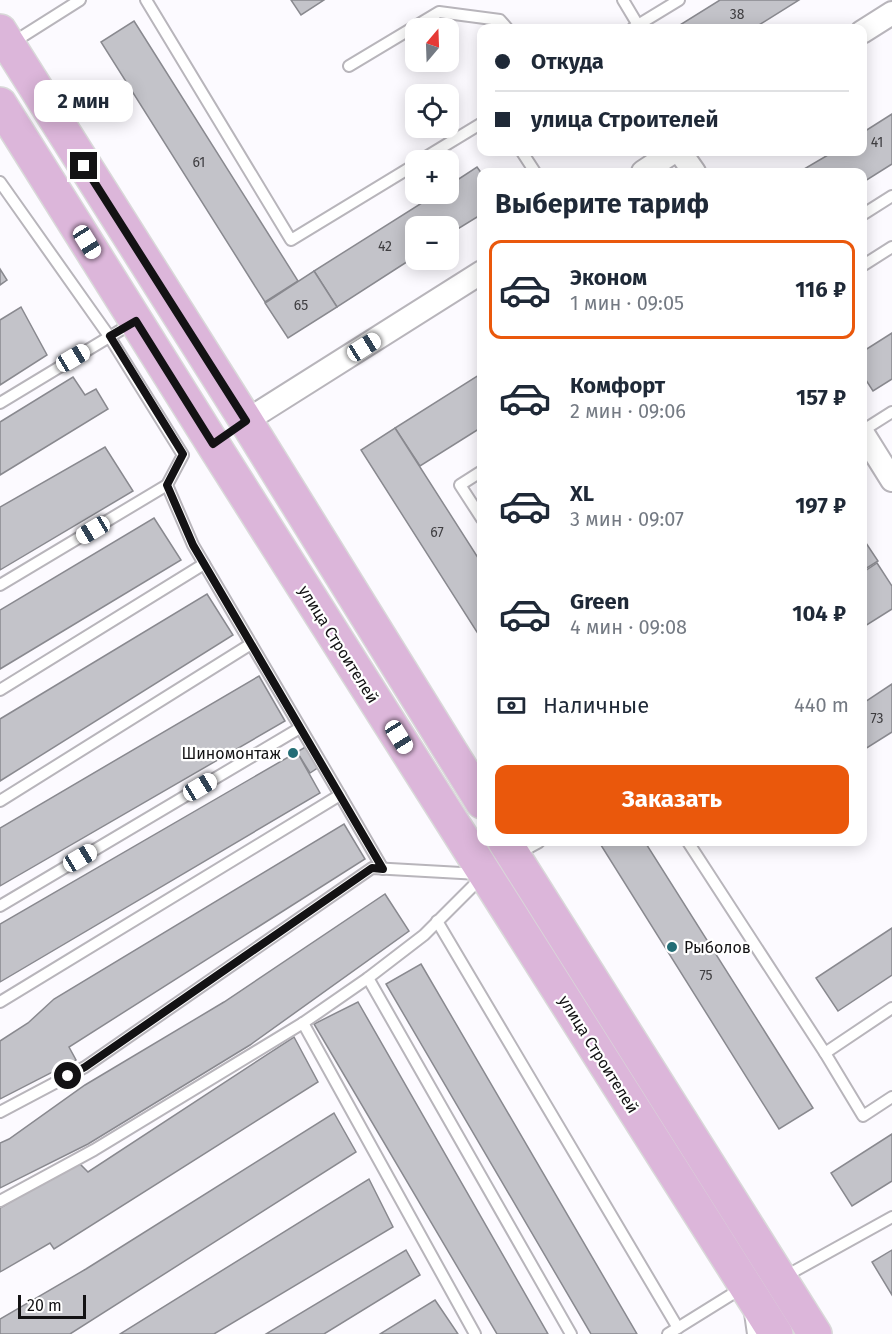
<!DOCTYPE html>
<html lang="ru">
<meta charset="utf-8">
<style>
:root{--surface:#fff;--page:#f6f6f7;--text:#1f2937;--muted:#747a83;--line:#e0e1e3;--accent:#ea580c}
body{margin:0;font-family:"Fira Sans",sans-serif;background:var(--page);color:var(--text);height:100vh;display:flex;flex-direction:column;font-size:22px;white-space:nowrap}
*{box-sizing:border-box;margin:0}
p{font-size:20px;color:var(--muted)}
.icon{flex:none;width:33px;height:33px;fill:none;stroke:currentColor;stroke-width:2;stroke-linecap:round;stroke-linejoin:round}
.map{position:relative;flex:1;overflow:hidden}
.sheet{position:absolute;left:477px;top:168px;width:390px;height:678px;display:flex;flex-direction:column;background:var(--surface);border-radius:12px;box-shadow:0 3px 15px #0003}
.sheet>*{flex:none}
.banner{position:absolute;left:477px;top:24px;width:390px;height:132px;border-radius:12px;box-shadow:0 3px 15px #0003;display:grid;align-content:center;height:132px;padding:0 18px;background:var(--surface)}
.needle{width:39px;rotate:19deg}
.controls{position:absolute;left:405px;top:18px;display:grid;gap:12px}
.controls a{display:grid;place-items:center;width:54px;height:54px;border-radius:12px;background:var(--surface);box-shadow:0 3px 15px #0003;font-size:30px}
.scale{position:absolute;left:18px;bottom:15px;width:68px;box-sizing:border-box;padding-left:6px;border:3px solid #131214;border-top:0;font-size:16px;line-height:21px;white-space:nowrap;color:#131214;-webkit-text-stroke:4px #fff;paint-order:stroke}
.end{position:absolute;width:27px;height:27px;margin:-14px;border:8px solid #131214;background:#fff;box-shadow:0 0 0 3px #fff}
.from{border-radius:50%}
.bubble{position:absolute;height:42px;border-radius:12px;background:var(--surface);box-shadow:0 3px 15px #0003;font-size:20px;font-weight:700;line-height:42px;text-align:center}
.car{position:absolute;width:18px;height:36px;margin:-18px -9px;border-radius:8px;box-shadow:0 0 4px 2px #0007;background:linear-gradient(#fff 24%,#345 0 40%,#fff 0 76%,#345 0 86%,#fff 0)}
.banner b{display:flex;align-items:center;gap:21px;height:57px;font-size:22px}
.banner b+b{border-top:2px solid var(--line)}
.banner i{width:15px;height:15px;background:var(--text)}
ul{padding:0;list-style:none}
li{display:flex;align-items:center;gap:18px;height:99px;margin:0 12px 9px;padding:0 6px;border:3px solid transparent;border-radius:12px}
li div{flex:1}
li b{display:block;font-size:22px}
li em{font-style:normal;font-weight:700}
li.on{border-color:var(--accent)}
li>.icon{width:54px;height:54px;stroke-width:1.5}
h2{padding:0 18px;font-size:27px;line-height:72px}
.pay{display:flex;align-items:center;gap:15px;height:66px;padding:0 18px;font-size:22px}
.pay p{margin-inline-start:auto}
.button{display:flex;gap:12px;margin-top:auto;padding:12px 18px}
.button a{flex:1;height:69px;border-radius:12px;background:var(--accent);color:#fff;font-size:24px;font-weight:700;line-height:69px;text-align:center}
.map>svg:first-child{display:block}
</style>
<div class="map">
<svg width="892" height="1334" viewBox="0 0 892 1334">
<rect width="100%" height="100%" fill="#fcfaff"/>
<g fill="#c3c3c9" stroke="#89898f" stroke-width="1.5">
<polygon points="291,0 324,0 301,15"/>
<polygon points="720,0 799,0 754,28 675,28"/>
<polygon points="134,21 298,281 265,302 101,42"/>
<polygon points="892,114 892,164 862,183 862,172 799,172 833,152 862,152 862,133"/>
<polygon points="477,167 482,174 482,214 448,235 448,226 416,226 416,256 337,307 314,271 436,194 448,194 448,186"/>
<polygon points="0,269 7,280 0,285"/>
<polygon points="314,271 337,307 288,338 265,303"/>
<polygon points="21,307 47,355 0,385 0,320"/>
<polygon points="892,333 892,379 873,391 862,374 862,352"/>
<polygon points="482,373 482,427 420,466 395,428"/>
<polygon points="73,377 85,395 96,389 108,409 0,475 0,422"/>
<polygon points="395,428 482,564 482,640 361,450"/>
<polygon points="105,447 133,491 0,570 0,507"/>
<polygon points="154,518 181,560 0,669 0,610"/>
<polygon points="862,537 878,561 862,571"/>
<polygon points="877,563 892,586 892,609 862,628 862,573"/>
<polygon points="207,594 233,635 0,781 0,719"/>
<polygon points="259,676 285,721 0,886 0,828"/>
<polygon points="892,684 892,732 862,751 862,704"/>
<polygon points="307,746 319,767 310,773 297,752"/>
<polygon points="297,752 320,793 0,982 0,924"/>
<polygon points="344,824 365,859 69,1047 76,1060 0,1099 0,1041 28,1023 54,999"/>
<polygon points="599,842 645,842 813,1108 779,1129"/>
<polygon points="385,894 409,931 250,1045 88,1144 0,1188 0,1143 9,1139 85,1085 224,1002"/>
<polygon points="892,928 892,975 838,1011 816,978"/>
<polygon points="421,964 637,1334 591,1334 386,984"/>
<polygon points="358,1002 548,1334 497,1334 314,1024"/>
<polygon points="294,1037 318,1082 54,1249 50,1243 0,1272 0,1208 78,1162 88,1172"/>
<polygon points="334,1113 356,1152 70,1334 0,1334 0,1319 86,1269"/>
<polygon points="892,1134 892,1181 852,1206 831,1173"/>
<polygon points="369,1179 393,1227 214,1334 120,1334"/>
<polygon points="406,1250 420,1275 324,1334 266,1334"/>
<polygon points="892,1250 892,1295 872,1262"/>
<polygon points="435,1300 458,1334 380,1334"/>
</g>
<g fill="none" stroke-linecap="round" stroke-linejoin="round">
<g stroke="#b8b5bb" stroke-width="14">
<g id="lane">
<polyline points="146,0 291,240 416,164"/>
<polyline points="623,0 638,25"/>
<polyline points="633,28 679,0"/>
<polyline points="12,43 80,0"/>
<polyline points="349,66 439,12 500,20 507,28"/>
<polyline points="522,152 535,172"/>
<polyline points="421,160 482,123"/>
<polyline points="0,182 109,336 183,455 167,485 193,545 340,795 0,1002"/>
<polyline points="862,215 892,196"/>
<polyline points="862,266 892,247"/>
<polyline points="0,403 134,322"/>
<polyline points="862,431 892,412"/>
<polyline points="482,471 460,485 482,519"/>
<polyline points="0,585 167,485"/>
<polyline points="0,690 204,564"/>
<polyline points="340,795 383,869"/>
<polyline points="0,801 251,644"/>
<polyline points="688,842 825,1053 892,1008"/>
<polyline points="517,854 539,842"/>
<polyline points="0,906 300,728"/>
<polyline points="437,921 678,1328"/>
<polyline points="368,978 571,1334"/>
<polyline points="303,1023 475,1334"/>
<polyline points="825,1053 863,1116 892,1097"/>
<polyline points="0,1112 85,1067 372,868 479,874"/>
<polyline points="0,1201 94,1150 303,1023 368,978 424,935 483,876"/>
<polyline points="782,1278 892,1217"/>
<polyline points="750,1313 753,1334"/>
<polyline points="668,1334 742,1288"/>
</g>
</g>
<g stroke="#b8b5bb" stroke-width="26">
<g id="street">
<polyline points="862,32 892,13"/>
<polyline points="680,152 694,172"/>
<polyline points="643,172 673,152"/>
<polyline points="246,421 482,272"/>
<polyline points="862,432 892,480"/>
</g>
</g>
<g stroke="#d9d9d9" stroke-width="36">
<g id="primary">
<polyline points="0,31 246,421 482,802"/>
<polyline points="0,104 213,444 776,1334"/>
<polyline points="505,842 815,1334"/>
</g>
</g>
<use href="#lane" stroke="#fff" stroke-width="10"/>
<use href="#street" stroke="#fff" stroke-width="22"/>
<use href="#primary" stroke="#dcb6da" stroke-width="33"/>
</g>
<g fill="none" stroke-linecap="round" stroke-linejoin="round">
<polyline stroke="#131214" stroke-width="8" points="68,1076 85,1067 372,868 383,869 193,545 167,485 183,454 110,336 136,321 213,444 246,421 84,166"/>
</g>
<g fill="#236d76" stroke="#fff" stroke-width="2">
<circle cx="293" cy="753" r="6"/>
<circle cx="672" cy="947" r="6"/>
</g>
<g text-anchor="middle" stroke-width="4.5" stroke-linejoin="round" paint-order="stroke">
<g font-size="14" fill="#3f3e41">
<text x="737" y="19">38</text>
<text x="877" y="147">41</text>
<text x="199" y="167">61</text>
<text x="385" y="251">42</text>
<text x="301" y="310">65</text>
<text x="437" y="537">67</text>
<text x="877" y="723">73</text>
<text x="706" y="980">75</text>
</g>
<g font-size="16" fill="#131214" stroke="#fff">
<text transform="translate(339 644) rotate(58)" y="6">улица Строителей</text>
<text transform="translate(599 1054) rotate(58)" y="6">улица Строителей</text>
</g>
<g font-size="16" fill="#131214" stroke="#fff" text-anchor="end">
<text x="281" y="759">Шиномонтаж</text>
<text x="684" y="953" text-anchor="start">Рыболов</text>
</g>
</g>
</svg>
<div class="controls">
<a><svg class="needle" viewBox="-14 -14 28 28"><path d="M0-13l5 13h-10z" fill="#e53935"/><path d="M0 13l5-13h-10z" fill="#747a83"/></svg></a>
<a><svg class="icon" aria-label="locate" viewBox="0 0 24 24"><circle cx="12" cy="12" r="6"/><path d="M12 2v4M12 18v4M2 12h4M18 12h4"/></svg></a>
<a>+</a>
<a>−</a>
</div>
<div class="scale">20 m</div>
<i class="end from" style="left:68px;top:1076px"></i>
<i class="end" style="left:84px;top:166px"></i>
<div class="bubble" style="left:34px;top:80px;width:99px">2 мин</div>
<i class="car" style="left:87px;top:242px;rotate:148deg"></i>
<i class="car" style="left:364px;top:347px;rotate:58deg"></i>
<i class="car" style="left:73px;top:358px;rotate:59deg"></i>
<i class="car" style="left:93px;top:530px;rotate:239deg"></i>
<i class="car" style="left:399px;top:737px;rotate:148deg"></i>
<i class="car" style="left:200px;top:787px;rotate:59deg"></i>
<i class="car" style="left:80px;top:858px;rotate:59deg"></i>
<div class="banner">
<b><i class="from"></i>Откуда</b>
<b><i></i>улица Строителей</b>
</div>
<section class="sheet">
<h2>Выберите тариф</h2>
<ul>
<li class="on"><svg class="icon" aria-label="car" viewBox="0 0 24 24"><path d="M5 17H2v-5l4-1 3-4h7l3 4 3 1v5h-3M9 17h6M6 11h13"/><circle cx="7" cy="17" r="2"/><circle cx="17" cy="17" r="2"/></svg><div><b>Эконом</b><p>1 мин · 09:05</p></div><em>116 ₽</em></li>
<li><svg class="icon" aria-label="car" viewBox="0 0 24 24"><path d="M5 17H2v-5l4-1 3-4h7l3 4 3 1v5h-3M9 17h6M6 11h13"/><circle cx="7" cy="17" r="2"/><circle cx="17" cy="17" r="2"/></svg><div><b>Комфорт</b><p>2 мин · 09:06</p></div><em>157 ₽</em></li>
<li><svg class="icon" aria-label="car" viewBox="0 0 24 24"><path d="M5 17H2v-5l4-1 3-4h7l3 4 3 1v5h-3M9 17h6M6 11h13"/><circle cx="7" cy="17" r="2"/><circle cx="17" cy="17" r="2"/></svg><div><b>XL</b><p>3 мин · 09:07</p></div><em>197 ₽</em></li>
<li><svg class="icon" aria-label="car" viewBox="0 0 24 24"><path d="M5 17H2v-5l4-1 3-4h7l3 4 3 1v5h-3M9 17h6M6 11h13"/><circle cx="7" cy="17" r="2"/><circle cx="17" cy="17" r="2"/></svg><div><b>Green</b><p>4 мин · 09:08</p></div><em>104 ₽</em></li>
</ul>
<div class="pay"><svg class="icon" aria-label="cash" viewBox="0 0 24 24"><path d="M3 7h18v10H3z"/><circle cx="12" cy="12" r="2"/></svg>Наличные<p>440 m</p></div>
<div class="button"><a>Заказать</a></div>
</section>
</div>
